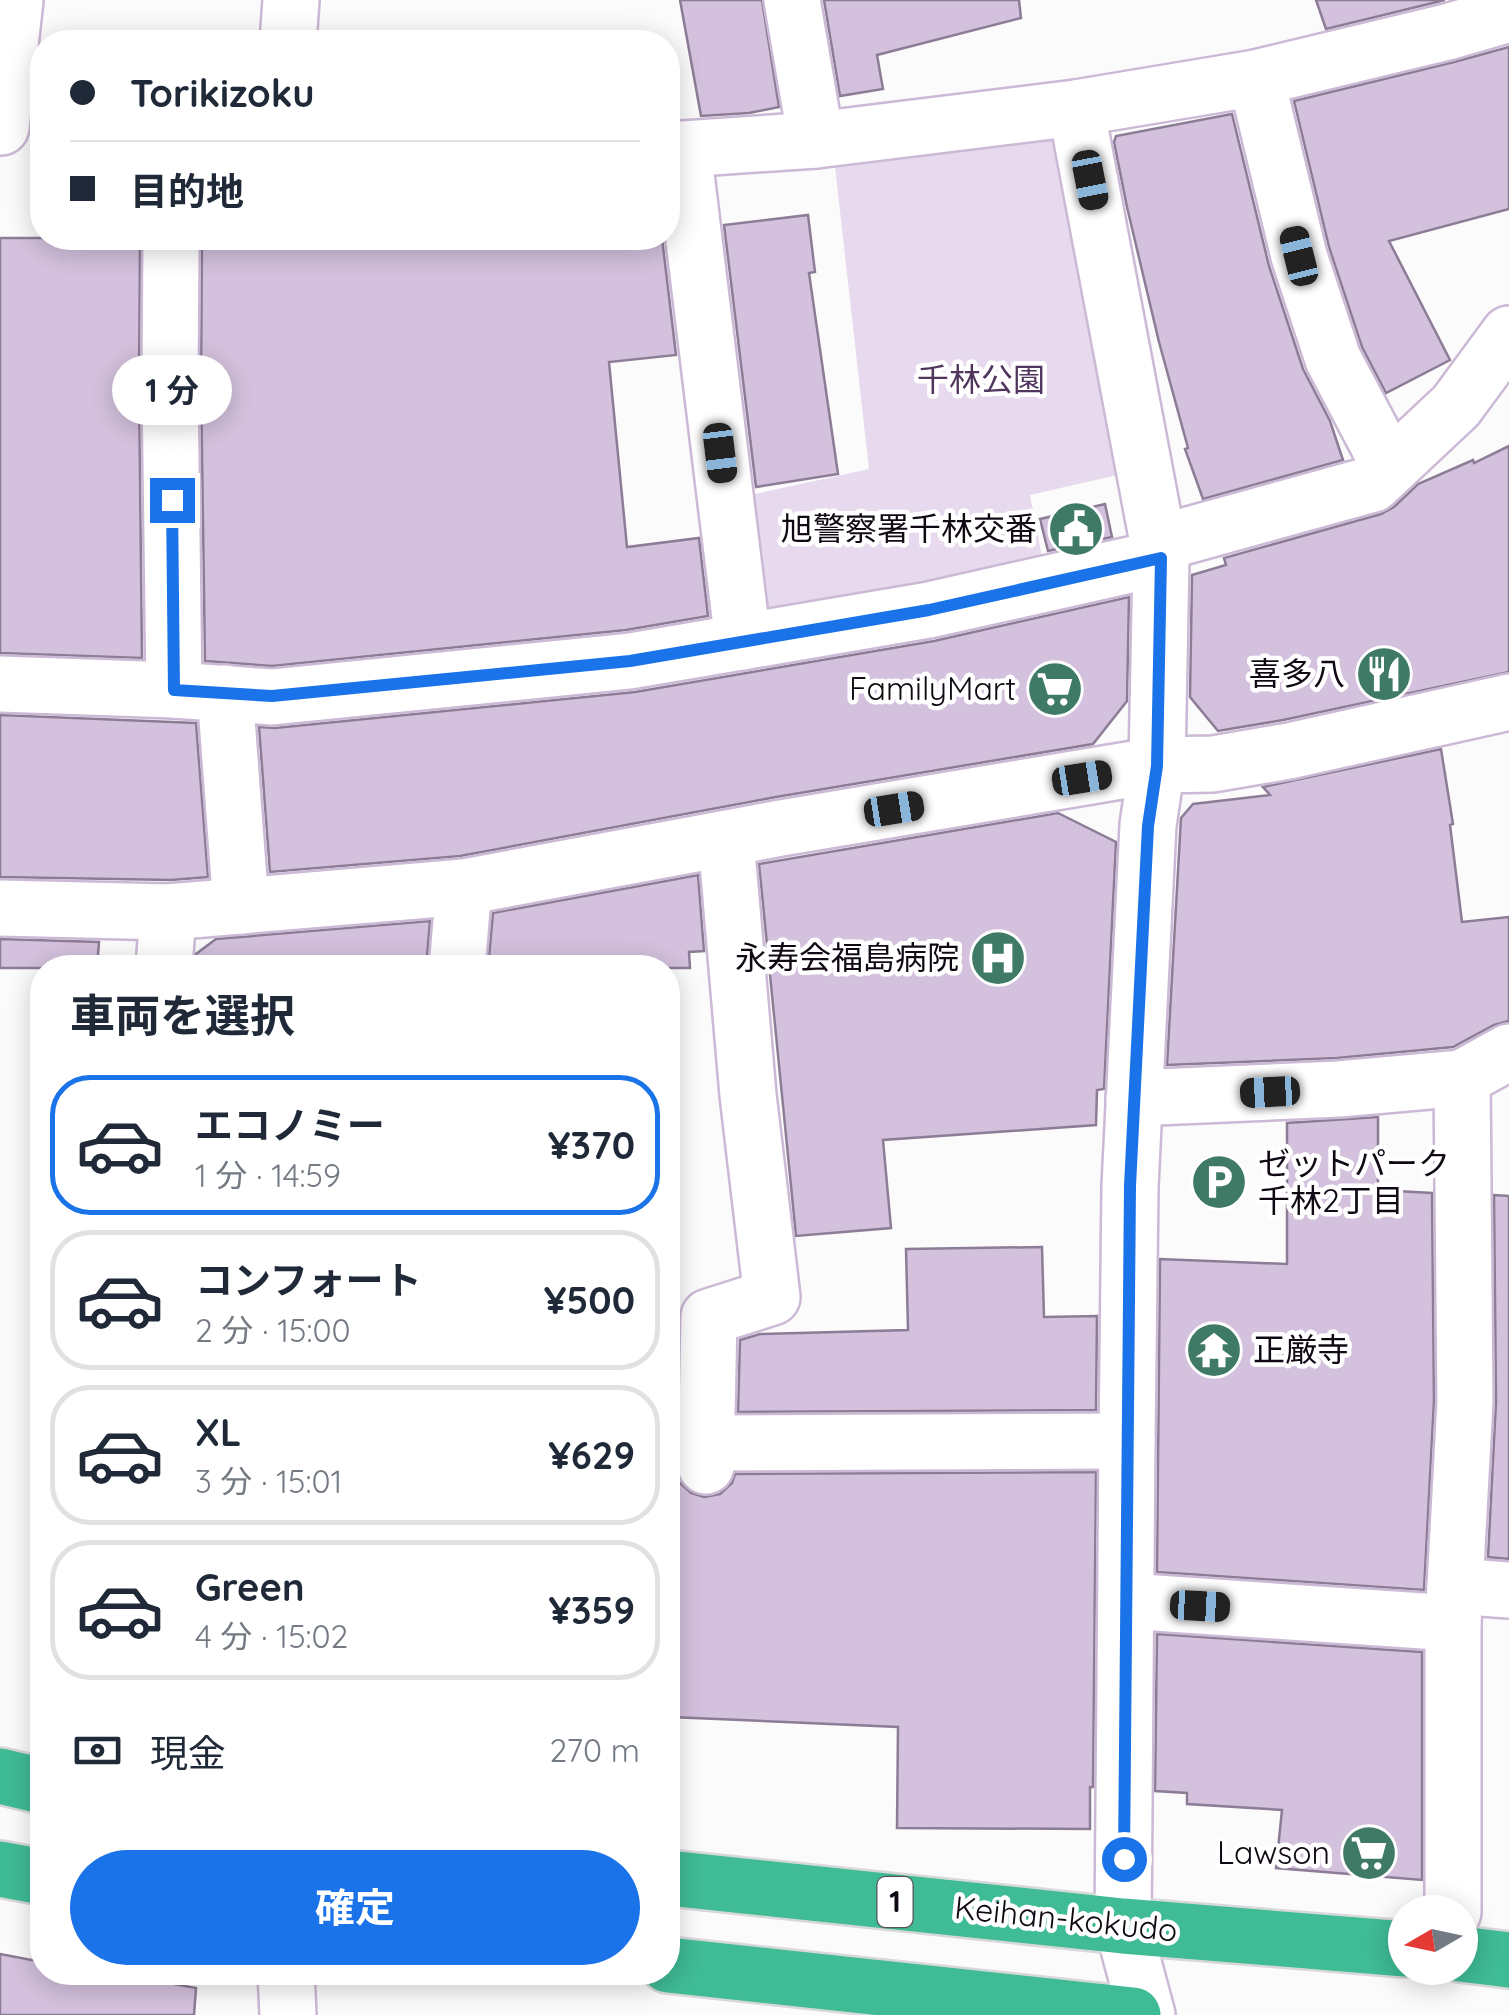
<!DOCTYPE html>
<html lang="ja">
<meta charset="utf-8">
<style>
:root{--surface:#fff;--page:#f2f2f3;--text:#1f2937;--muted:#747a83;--line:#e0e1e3;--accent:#1a73e8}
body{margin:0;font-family:Quicksand,"Noto Sans JP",sans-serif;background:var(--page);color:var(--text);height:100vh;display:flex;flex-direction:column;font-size:38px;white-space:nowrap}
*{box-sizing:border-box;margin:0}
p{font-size:32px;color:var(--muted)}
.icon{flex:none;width:55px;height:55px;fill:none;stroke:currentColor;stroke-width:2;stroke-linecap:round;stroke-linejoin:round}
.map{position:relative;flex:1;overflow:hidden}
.drawer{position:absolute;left:30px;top:955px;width:650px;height:1030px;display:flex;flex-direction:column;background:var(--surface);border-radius:40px;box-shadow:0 5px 25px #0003}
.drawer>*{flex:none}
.top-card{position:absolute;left:30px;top:30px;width:650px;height:220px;border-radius:40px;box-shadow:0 5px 25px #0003;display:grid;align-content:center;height:220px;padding:0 40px;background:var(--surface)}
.needle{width:65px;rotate:261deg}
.buttons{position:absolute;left:1388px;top:1895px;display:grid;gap:20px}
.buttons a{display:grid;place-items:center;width:90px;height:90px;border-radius:50%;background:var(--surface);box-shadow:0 5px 25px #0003;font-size:50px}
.end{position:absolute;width:45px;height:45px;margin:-22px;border:12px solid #1a73e8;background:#fff;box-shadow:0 0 0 5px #fff}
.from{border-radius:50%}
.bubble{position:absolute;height:70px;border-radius:35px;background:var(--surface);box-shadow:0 5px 25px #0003;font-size:32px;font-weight:700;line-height:70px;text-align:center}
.car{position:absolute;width:30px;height:60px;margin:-30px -15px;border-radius:12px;box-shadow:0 0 8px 2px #0007;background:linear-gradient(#222 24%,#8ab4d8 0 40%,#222 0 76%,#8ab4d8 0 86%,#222 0)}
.top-card b{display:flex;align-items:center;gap:35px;height:95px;font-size:38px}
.top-card b+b{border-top:2px solid var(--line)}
.top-card i{width:25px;height:25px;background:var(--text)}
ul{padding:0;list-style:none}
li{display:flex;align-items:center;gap:30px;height:140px;margin:0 20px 15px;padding:0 20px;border:5px solid var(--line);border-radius:40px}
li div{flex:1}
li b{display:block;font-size:38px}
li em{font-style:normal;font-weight:700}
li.active{border-color:var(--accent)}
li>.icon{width:90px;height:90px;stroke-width:1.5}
h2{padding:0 40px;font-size:45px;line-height:120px}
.pay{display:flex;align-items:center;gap:25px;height:110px;padding:0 40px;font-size:38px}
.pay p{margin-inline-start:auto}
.action{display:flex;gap:20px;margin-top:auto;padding:20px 40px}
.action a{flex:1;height:115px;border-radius:60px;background:var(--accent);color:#fff;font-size:40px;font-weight:700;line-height:115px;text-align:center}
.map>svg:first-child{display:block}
</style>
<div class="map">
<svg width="1509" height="2015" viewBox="0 0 1509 2015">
<rect width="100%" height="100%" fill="#fbfbfb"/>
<polygon fill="#e7daee" points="1052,129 1126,473 1030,495 1043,562 761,621 742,497 869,469 834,158"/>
<g fill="#d4c1dd" stroke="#8d7c96" stroke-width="2.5">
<polygon points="680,0 762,0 779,107 749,113 701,116"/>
<polygon points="824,0 1019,0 1021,18 877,55 883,89 840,96"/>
<polygon points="1316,0 1445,0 1326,29"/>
<polygon points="1509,47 1509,209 1389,241 1450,360 1386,393 1362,347 1329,247 1294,101 1454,62"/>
<polygon points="1232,114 1269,266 1303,369 1330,421 1343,460 1203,499 1185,449 1188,448 1159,342 1127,207 1114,142 1116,136"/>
<polygon points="808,215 815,272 809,273 838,474 756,487 724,225"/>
<polygon points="0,238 140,238 139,385 142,658 0,653"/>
<polygon points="202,238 662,238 676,355 609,362 627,547 699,538 708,616 626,630 272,666 205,661 201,385"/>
<polygon points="1509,446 1509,672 1283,720 1218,731 1190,697 1192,575 1226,565 1224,558 1381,514 1394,507 1418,484 1473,460 1474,463"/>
<polygon points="1105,504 1112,537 1048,551 1040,519"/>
<polygon points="1129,597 1127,701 1093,744 776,797 460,856 270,872 259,727 275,728 635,692 934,641"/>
<polygon points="0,715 196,723 208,877 171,880 0,877"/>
<polygon points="1441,749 1453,824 1450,825 1462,922 1509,917 1509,1021 1494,1025 1453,1047 1337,1058 1167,1065 1181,818 1193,804 1270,795 1263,787"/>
<polygon points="1058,813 1116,842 1104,1089 1097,1090 1096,1125 883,1140 891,1228 796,1236 759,864"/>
<polygon points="698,875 704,951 689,952 690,968 488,968 493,913"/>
<polygon points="430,921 426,968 195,968 196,954 216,939"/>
<polygon points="0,939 99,942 97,968 0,968"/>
<polygon points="1378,1117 1378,1190 1432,1193 1434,1401 1424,1590 1157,1572 1160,1259 1287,1264 1287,1123"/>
<polygon points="1494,1195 1509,1196 1509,1559 1488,1557 1496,1402"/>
<polygon points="1042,1247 1044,1317 1097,1316 1096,1410 738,1412 740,1340 760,1334 908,1330 906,1249"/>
<polygon points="668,1332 677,1332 675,1466 679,1482 691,1493 704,1497 720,1494 732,1483 735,1474 1096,1472 1093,1787 1090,1787 1090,1829 897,1828 898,1727 671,1717 677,1577 668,1576"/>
<polygon points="1157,1634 1422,1652 1422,1880 1276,1868 1282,1810 1187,1804 1187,1793 1155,1791"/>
<polygon points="0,1954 42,1962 42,1972 107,1972 196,1988 194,2015 0,2015"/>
</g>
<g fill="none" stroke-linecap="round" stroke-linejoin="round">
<g stroke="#cbb9d5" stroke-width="60">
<g id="minor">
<polyline points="792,0 816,140"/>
<polyline points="288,42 291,0"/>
<polyline points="1256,78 1299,256 1333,359 1390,467"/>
<polyline points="1076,108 1161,558 1157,765 1148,825 1130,1186 1127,1441 1123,1926 1147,2015"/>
<polyline points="1,127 15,0"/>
<polyline points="668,150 816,140 1076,108 1256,78 1447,32 1509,14"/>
<polyline points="683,150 743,642"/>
<polyline points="171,238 170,385 174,690"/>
<polyline points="1160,543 1373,484 1456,406 1509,334"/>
<polyline points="0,684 174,690 272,697 630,661 929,610 1161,558"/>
<polyline points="225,693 241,906"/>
<polyline points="0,908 168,912 464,887 781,828 1157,765 1213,764 1289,751 1509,702"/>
<polyline points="164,968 168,912"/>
<polyline points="457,968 464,887"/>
<polyline points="1134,1098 1339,1089 1462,1078 1509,1052"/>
<polyline points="707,1443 1127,1441"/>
<polyline points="706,1466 709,1317 772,1297 748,1095 728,863 723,839"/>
<polyline points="1455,1586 1509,1590"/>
<polyline points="1126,1601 1453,1623"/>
<polyline points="1453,1912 1453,1623 1465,1402 1462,1078"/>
<polyline points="286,1972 288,2015"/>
</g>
</g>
<g stroke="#d9d8d9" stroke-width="60">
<g id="highway">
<polyline points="0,1776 42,1786"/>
<polyline points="0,1869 42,1877"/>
<polyline points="668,1878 1123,1926 1405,1949"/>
<polyline points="1460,1954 1509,1960"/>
<polyline points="668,1965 1133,2015"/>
</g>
</g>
<use href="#minor" stroke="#fff" stroke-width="55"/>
<use href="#highway" stroke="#3fbb96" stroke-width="55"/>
</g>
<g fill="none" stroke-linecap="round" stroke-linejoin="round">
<polyline stroke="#1a73e8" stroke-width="12" points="172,500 174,690 272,696 630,661 929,610 1161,558 1157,766 1148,826 1130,1186 1124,1859"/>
</g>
<defs>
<g id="civic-disc" transform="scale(2.875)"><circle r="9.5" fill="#3e7a66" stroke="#fff"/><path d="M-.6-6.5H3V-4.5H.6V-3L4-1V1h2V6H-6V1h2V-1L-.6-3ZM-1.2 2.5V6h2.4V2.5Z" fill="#fff"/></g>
<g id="restaurant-disc" transform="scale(2.875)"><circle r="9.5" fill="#3e7a66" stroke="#fff"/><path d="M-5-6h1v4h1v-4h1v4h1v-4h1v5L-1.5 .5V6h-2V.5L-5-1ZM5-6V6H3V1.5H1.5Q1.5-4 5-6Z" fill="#fff"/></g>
<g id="supermarket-disc" transform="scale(2.875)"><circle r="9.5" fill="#3e7a66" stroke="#fff"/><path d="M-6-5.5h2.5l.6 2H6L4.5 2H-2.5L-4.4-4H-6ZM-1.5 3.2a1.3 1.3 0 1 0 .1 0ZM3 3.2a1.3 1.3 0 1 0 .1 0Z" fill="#fff"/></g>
<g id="hospital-disc" transform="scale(2.875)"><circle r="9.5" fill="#3e7a66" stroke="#fff"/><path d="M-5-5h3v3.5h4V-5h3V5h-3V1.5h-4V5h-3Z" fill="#fff"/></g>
<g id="parking-disc" transform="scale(2.875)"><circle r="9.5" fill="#3e7a66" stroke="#fff"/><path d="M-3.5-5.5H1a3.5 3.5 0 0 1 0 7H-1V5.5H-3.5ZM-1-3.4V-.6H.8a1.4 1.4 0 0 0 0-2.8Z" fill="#fff"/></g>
<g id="temple-disc" transform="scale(2.875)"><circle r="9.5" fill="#3e7a66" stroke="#fff"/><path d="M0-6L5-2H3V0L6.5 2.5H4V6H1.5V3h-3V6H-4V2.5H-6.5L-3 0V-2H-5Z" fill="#fff"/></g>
</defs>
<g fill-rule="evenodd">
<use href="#civic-disc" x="1076" y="529"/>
<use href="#restaurant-disc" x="1384" y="674"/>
<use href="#supermarket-disc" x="1055" y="689"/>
<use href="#hospital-disc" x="998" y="958"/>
<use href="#parking-disc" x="1219" y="1182"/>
<use href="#temple-disc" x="1214" y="1350"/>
<use href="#supermarket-disc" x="1369" y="1853"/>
</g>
<g text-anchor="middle" stroke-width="9" stroke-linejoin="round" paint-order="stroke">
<rect fill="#fff" stroke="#58535a" stroke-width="2.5" x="877.5" y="1877" width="35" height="50" rx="8"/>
<g font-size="30" font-weight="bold" fill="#100913">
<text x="895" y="1912">1</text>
</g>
<g font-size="32" fill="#50355d" stroke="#fff">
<text x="981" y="391">千林公園</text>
</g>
<g font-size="32" fill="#100913" stroke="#fff" text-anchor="end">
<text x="1037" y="540">旭警察署千林交番</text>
<text x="1345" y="685">喜多八</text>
<text x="1016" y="700">FamilyMart</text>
<text x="959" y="969">永寿会福島病院</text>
<text x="1258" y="1175" text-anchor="start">ゼットパーク<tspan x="1258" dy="37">千林2丁目</tspan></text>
<text x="1253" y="1361" text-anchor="start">正厳寺</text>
<text x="1330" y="1864">Lawson</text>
</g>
<g font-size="32" fill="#100913" stroke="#fff">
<text transform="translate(1066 1919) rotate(6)" y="11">Keihan-kokudo</text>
</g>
</g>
</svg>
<div class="buttons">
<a><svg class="needle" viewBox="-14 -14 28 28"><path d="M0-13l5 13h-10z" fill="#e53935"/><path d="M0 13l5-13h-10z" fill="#747a83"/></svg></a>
</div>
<i class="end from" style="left:1124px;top:1859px"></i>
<i class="end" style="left:172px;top:500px"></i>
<div class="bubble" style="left:112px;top:355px;width:120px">1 分</div>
<i class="car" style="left:1090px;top:180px;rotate:169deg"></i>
<i class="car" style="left:1299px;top:256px;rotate:346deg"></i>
<i class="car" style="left:720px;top:453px;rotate:173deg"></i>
<i class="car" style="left:1082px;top:778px;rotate:81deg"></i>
<i class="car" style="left:894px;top:809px;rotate:81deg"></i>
<i class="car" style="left:1270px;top:1092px;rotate:267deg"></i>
<i class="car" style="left:1200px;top:1606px;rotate:93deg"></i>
<div class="top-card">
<b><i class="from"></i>Torikizoku</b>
<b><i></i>目的地</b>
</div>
<section class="drawer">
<h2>車両を選択</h2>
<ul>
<li class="active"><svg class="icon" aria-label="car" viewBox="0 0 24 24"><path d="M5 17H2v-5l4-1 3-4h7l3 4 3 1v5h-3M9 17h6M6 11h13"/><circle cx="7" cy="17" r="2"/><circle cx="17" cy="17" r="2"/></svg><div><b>エコノミー</b><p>1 分 · 14:59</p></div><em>¥370</em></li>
<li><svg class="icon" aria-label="car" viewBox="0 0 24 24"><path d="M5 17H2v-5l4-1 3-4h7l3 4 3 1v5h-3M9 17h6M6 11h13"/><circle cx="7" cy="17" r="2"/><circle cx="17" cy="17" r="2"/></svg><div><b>コンフォート</b><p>2 分 · 15:00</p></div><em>¥500</em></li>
<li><svg class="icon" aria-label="car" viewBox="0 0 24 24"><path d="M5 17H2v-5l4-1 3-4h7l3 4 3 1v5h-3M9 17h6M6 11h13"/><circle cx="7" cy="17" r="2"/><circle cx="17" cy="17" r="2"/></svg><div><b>XL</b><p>3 分 · 15:01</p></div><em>¥629</em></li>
<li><svg class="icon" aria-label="car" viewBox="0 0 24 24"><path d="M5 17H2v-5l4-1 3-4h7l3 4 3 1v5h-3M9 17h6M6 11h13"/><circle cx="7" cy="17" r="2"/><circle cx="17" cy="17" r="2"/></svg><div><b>Green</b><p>4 分 · 15:02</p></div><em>¥359</em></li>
</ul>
<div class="pay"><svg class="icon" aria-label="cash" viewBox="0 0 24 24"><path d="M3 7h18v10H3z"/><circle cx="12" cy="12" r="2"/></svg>現金<p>270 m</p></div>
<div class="action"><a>確定</a></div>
</section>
</div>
